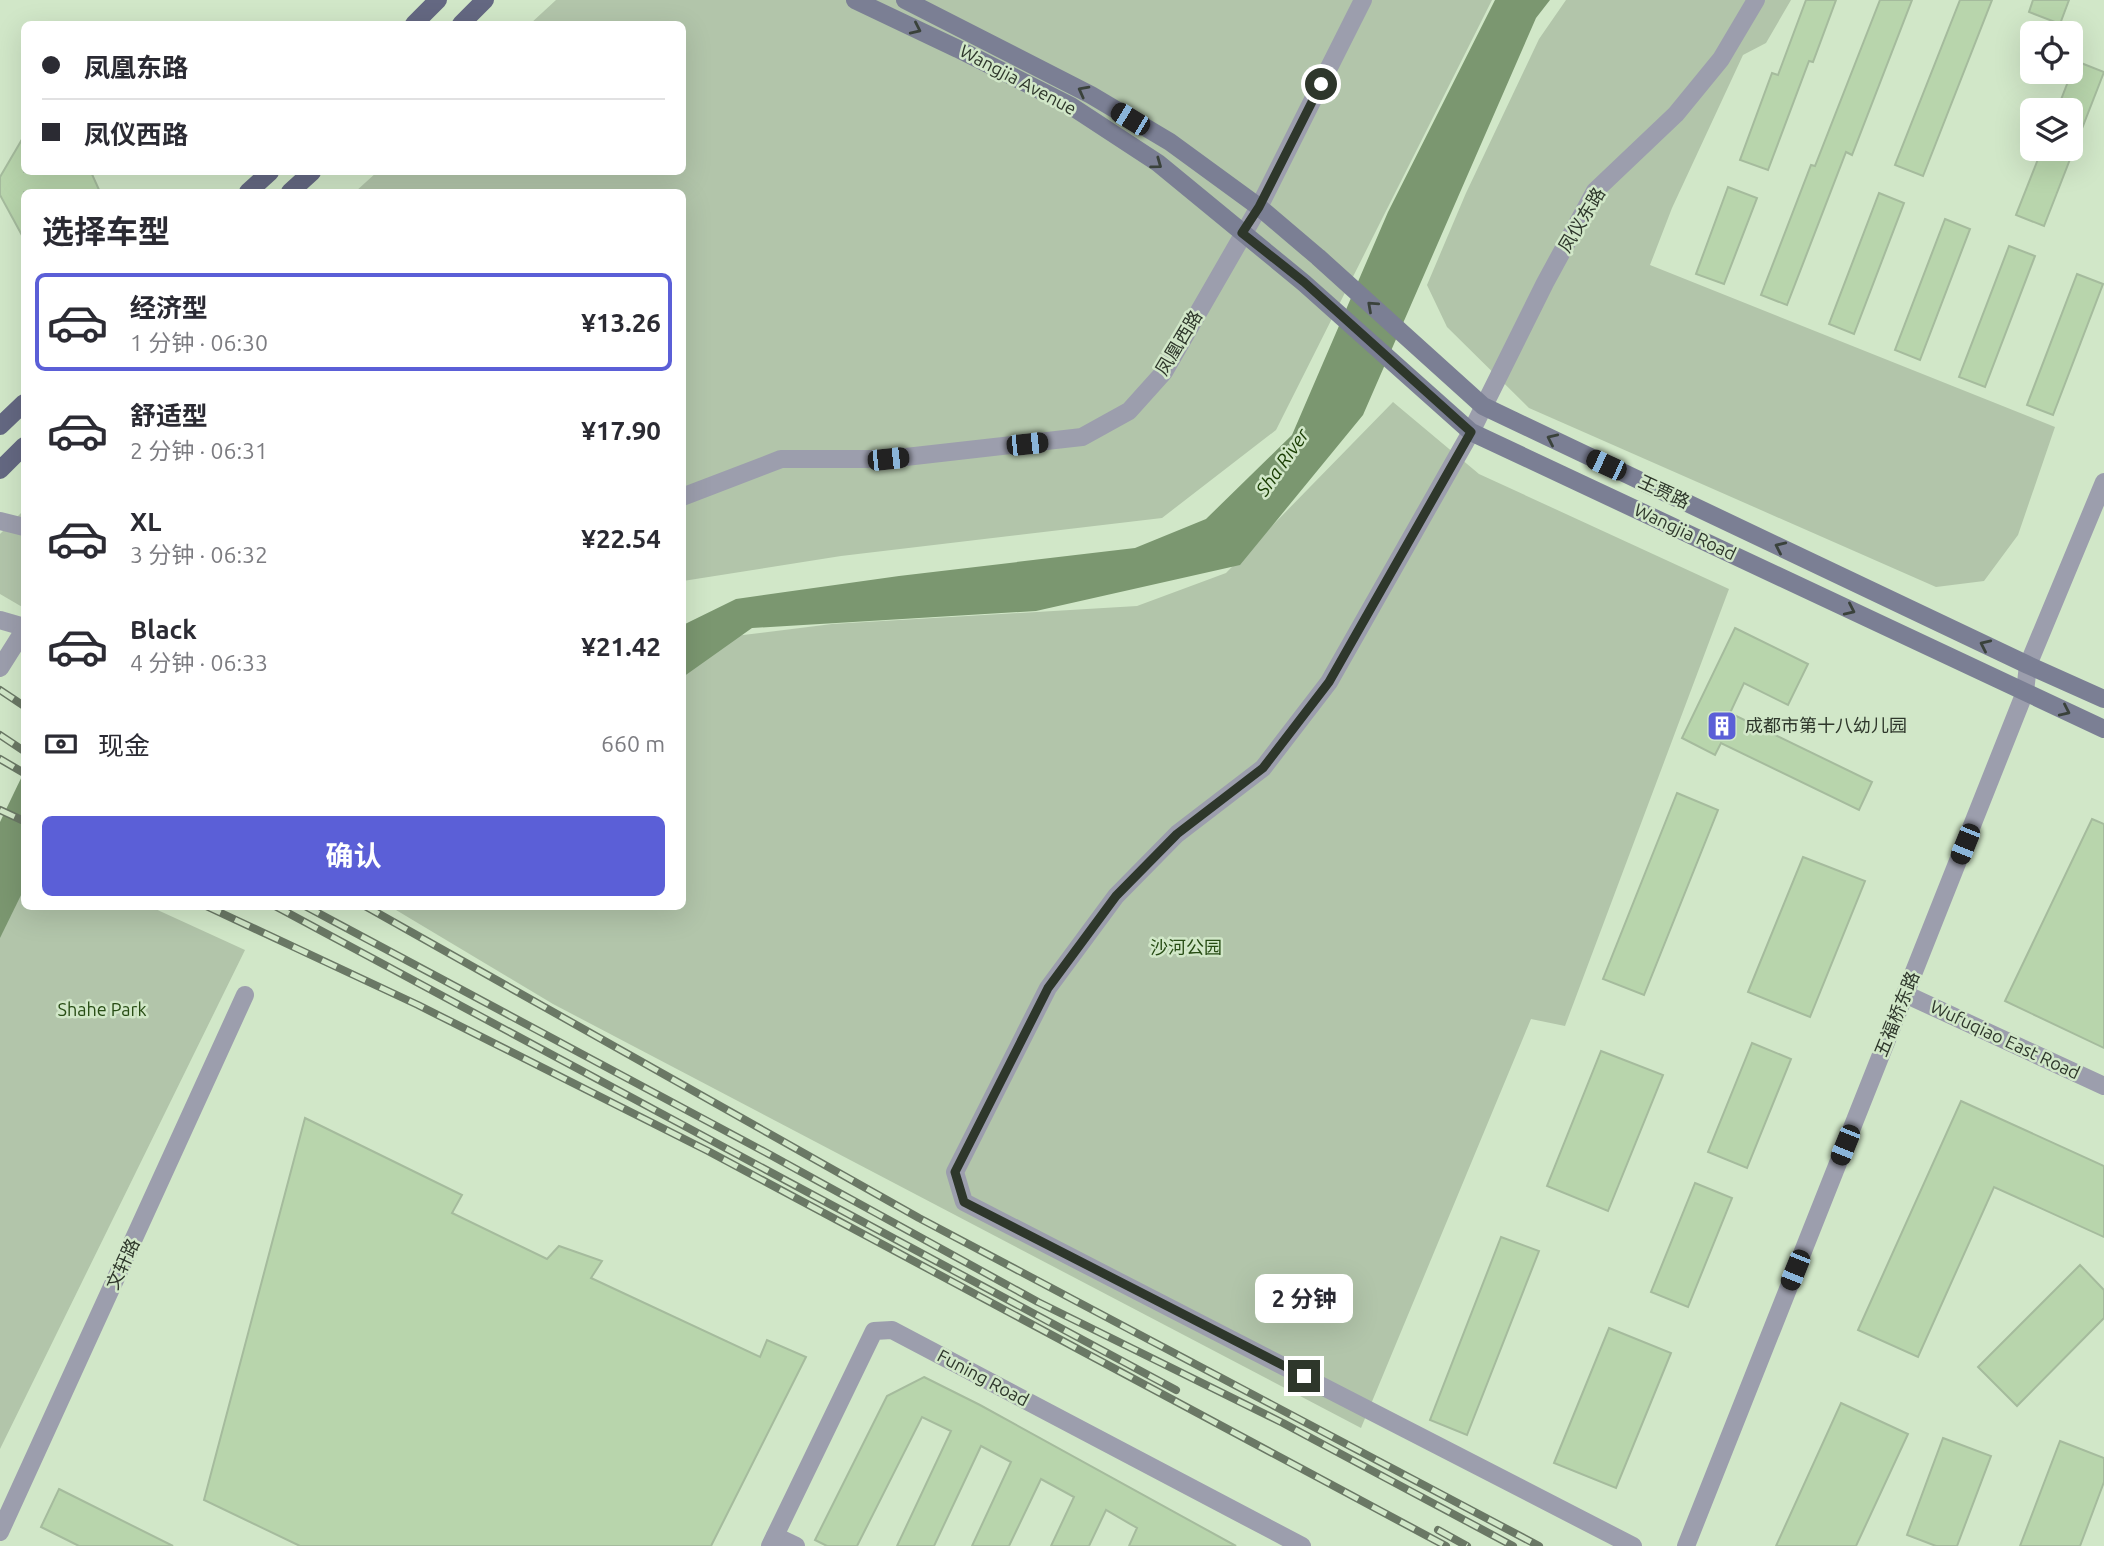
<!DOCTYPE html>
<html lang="zh">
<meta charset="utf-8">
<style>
:root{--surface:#fff;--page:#f7f7f7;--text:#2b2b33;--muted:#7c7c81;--line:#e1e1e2;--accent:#5b5fd7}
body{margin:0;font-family:Ubuntu,"Noto Sans SC",sans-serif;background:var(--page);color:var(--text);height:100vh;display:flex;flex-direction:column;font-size:26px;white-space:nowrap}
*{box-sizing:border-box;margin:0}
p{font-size:23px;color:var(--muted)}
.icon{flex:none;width:38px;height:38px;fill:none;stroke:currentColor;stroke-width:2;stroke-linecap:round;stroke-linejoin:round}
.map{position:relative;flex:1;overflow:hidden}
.side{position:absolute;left:21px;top:189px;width:665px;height:721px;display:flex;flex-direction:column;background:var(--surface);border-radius:10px;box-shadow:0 7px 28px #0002}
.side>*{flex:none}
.guide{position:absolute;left:21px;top:21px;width:665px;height:154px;border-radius:10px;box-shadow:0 7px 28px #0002;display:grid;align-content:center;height:154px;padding:0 21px;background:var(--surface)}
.controls{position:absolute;left:2020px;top:21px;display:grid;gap:14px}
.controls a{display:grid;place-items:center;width:63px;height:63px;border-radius:10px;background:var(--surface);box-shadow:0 7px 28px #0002;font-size:35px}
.end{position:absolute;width:32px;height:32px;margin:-16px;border:9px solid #2e372b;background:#fff;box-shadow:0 0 0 4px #fff}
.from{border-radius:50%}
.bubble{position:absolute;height:49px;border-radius:10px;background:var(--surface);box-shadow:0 7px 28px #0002;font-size:23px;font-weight:700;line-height:49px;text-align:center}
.car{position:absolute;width:21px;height:42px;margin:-21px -10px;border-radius:9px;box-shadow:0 0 5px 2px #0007;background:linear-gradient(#222 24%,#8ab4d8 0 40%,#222 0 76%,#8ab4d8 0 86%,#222 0)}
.guide b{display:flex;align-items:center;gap:24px;height:66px;font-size:26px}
.guide b+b{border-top:2px solid var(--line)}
.guide i{width:18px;height:18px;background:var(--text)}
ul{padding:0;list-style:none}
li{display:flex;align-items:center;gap:21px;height:98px;margin:0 14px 10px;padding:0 7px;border:4px solid transparent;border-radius:10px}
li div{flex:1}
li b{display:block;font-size:26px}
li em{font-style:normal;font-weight:700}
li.current{border-color:var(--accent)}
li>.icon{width:63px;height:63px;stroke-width:1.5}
h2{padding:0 21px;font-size:32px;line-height:84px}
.pay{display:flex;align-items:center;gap:18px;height:77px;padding:0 21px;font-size:26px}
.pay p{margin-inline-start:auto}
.primary-button{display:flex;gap:14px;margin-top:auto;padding:14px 21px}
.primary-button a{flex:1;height:80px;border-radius:10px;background:var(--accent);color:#fff;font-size:28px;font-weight:700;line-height:80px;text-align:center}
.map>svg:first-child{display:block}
</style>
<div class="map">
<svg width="2104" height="1546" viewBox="0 0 2104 1546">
<rect width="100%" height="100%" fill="#d1e7c8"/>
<g fill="#b2c5aa">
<polygon points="556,0 1492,0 1276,430 1162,518 841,556 683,581 682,192 355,192 377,172 682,172 682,24 530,24"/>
<polygon points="1566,0 1791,0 1766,43 1743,55 1672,208 1650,265 2055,427 2018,535 1984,581 1936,587 1529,408 1447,327 1427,285 1466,193 1539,39"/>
<polygon points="1393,402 1479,474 1729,589 1565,1026 1531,1019 1361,1428 553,1004 391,907 682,906 683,672 735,636 832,624 1137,606 1226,573"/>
<polygon points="24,510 24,608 0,594 0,534"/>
<polygon points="0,836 24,847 24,906 151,907 245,950 0,1449"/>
</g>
<g fill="#7b9770">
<polygon points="1495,0 1550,0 1536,18 1363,415 1240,565 1036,611 752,628 683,677 683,625 736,599 899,576 1135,548 1206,519 1292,435 1388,212"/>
<polygon points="24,772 24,889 0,938 0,822"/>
</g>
<g fill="#b8d5ac" stroke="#a5bb9d" stroke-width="2">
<polygon points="1806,0 1836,0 1813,62 1809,61 1768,170 1740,160 1772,73 1778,75"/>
<polygon points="1880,0 1912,0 1852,155 1846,152 1787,305 1761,295 1811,165 1815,166"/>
<polygon points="1960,0 1992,0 1923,176 1895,165"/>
<polygon points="2033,0 2069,0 2060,24 2029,12"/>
<polygon points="2076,61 2104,72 2044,226 2016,215 2042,149 2070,149 2070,110 2057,110"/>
<polygon points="24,136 24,172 91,172 100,192 24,192 24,239 0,195 0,177"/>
<polygon points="1728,187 1757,198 1724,284 1696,274"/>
<polygon points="1879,193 1904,203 1854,334 1829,324"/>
<polygon points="1945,219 1970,229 1920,360 1895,350"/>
<polygon points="2009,246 2035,256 1985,387 1959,377"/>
<polygon points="2077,274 2103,284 2053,415 2027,405"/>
<polygon points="1735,628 1808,664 1788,705 1744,683 1730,713 1872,782 1859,810 1721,743 1715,755 1682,738"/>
<polygon points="1677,793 1718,810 1644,995 1603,979"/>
<polygon points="2092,819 2104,824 2104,1048 2005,1001"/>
<polygon points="1803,857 1865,881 1810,1017 1748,992"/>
<polygon points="1752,1043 1791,1059 1747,1168 1708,1152"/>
<polygon points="1601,1051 1663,1075 1608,1211 1547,1186"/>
<polygon points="1961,1101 2104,1166 2104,1237 1994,1187 1918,1357 1858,1330"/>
<polygon points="305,1118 462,1195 452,1213 547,1259 559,1246 602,1261 591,1278 760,1357 767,1340 806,1357 711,1546 300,1546 204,1500"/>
<polygon points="1695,1183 1732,1198 1688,1307 1651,1292"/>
<polygon points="1501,1237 1539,1251 1467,1435 1430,1420"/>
<polygon points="2080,1265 2104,1290 2104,1318 2017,1406 1978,1367"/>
<polygon points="1609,1328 1671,1353 1616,1488 1554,1463"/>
<polygon points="924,1377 980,1405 1236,1546 1129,1546 1137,1528 1106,1510 1089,1546 1051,1546 1074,1497 1041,1479 1009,1546 972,1546 1011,1462 981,1446 934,1546 897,1546 951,1431 922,1417 857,1546 827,1546 815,1540 887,1396"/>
<polygon points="1841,1403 1908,1434 1856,1546 1776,1546"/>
<polygon points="1943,1438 1991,1456 1957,1546 1936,1546 1907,1535"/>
<polygon points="2060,1441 2104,1458 2104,1482 2080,1546 2020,1546"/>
<polygon points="59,1489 173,1546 79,1546 41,1527"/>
</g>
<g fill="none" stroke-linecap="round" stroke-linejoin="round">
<g stroke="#9c9ead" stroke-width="18">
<polyline points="682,497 781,459 888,459 1082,437 1129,411 1164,372 1259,207 1363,0"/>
<polyline points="0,521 24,527"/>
<polyline points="0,620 24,627"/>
<polyline points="0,668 24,630"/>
<polyline points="1905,994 2104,1086"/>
<polyline points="0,1532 245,995"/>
<polyline points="775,1536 796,1546"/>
<polyline points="770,1546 874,1331 892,1330 1302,1546"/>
<polyline points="1633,1546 964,1202 955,1172 1048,988 1116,896 1177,834 1263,768 1329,682 1471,432 1545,283 1595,191 1676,114 1721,59 1756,0"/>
<polyline points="1686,1546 2025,692"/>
</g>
<polyline stroke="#9c9ead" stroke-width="18" points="2025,692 2028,665 2104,482"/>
<g stroke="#7b7f94" stroke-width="18">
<polyline points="855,0 958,49 1071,106 1158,163 1304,283 1471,432 2104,729"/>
<polyline points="905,0 1091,95 1170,142 1259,207 1318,257 1483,406 2028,665 2104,699"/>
</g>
<g stroke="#646882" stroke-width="18">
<polyline points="414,24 438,0"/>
<polyline points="461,24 485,0"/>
<polyline points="248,192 270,172"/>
<polyline points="290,192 312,172"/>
<polyline points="0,426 24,403"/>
<polyline points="0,470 24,446"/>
</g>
<g stroke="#6a7865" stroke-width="8">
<g id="rail">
<polyline points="0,690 24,706"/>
<polyline points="0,735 24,751"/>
<polyline points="0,759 24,773"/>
<polyline points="0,810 24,821"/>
<polyline points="206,906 418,1005 708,1151 1446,1546"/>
<polyline points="275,906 1176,1390"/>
<polyline points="305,906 765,1152 1038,1302 1283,1423 1513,1546"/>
<polyline points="365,906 919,1218 1539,1546"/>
<polyline points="1438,1530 1467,1546"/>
</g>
</g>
<use href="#rail" stroke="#d1e7c8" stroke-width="5" stroke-dasharray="16" stroke-linecap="butt"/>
</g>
<defs><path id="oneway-chevron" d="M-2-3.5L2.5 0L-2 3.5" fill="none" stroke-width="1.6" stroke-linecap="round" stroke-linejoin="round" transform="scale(1.75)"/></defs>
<g stroke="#3a423b">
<use href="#oneway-chevron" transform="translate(916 29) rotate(25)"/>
<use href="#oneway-chevron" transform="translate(1083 91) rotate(-152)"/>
<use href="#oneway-chevron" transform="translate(1157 164) rotate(36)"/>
<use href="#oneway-chevron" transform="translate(1372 306) rotate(-138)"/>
<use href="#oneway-chevron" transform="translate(1552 439) rotate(-155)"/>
<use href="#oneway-chevron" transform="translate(1780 547) rotate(-155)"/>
<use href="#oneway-chevron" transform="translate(1850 610) rotate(25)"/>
<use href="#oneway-chevron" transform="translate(1985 645) rotate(-155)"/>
<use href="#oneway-chevron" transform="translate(2065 711) rotate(25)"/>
</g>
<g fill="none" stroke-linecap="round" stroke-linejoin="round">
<polyline stroke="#2e372b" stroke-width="9" points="1304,1376 964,1202 955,1172 1048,988 1116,896 1177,834 1263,768 1329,682 1471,432 1304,282 1242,233 1259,207 1321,84"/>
</g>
<defs>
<g id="building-square" transform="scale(1.575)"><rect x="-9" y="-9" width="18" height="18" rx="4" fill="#5b5fd7" stroke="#d1e7c8"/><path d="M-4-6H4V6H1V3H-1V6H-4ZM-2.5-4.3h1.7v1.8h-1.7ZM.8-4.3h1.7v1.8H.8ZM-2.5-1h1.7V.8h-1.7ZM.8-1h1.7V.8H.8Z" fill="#fff"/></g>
</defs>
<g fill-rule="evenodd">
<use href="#building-square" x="1722" y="726"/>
</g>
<g text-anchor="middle" stroke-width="5" stroke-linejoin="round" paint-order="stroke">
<g font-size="18" fill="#2e372b" stroke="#d1e7c8">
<text transform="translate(1018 80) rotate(28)" y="6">Wangjia Avenue</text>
<text transform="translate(1582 220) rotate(-59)" y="6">凤仪东路</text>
<text transform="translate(1179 343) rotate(-59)" y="6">凤凰西路</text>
<text transform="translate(1664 492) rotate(25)" y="6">王贾路</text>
<text transform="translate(1685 532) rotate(25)" y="6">Wangjia Road</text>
<text transform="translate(1897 1014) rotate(-68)" y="6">五福桥东路</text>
<text transform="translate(2005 1040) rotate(25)" y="6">Wufuqiao East Road</text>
<text transform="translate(123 1264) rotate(-65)" y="6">文轩路</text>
<text transform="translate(983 1378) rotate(28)" y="6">Funing Road</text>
</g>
<g font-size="18" fill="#2e372b" stroke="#d1e7c8" text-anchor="start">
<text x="1745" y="732">成都市第十八幼儿园</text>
</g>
<g font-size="18" fill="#274c14" stroke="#d1e7c8">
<text x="1186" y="954">沙河公园</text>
<text x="102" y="1016">Shahe Park</text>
</g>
<g font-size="19" font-style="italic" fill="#193d02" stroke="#d1e7c8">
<text transform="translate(1282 462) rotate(-55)" y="7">Sha River</text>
</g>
</g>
</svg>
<div class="controls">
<a><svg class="icon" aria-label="locate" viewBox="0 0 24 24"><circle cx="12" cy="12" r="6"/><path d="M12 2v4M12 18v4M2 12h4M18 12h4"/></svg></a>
<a><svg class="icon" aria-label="layers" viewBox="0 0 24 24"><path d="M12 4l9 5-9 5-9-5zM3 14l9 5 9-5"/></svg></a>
</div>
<i class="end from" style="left:1321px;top:84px"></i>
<i class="end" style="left:1304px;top:1376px"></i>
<div class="bubble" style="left:1255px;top:1274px;width:98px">2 分钟</div>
<i class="car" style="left:1130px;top:119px;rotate:301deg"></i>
<i class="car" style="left:1027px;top:444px;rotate:84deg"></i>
<i class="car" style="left:888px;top:459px;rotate:84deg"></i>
<i class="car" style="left:1606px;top:465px;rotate:295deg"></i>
<i class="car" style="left:1965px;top:844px;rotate:202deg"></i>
<i class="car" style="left:1845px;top:1145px;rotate:202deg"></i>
<i class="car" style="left:1795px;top:1270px;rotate:202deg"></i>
<div class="guide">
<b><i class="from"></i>凤凰东路</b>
<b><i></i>凤仪西路</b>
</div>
<section class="side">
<h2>选择车型</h2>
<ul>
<li class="current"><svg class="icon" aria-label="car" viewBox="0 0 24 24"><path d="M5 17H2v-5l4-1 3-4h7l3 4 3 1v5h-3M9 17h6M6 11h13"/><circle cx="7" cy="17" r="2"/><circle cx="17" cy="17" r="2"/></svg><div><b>经济型</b><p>1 分钟 · 06:30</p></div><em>¥13.26</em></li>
<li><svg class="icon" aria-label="car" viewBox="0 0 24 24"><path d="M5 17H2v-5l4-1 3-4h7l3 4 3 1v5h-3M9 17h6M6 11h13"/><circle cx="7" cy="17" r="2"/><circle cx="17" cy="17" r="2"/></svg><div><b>舒适型</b><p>2 分钟 · 06:31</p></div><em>¥17.90</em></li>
<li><svg class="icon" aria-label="car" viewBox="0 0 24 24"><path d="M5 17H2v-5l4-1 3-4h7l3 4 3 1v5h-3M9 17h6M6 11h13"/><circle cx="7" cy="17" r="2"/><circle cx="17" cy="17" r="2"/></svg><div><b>XL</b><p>3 分钟 · 06:32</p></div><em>¥22.54</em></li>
<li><svg class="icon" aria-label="car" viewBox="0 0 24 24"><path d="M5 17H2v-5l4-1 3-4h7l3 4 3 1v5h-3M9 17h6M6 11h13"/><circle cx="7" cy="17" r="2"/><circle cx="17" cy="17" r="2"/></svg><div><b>Black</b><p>4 分钟 · 06:33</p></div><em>¥21.42</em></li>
</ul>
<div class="pay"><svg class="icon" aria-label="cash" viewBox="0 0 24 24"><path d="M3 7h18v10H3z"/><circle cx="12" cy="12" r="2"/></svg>现金<p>660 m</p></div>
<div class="primary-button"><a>确认</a></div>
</section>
</div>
